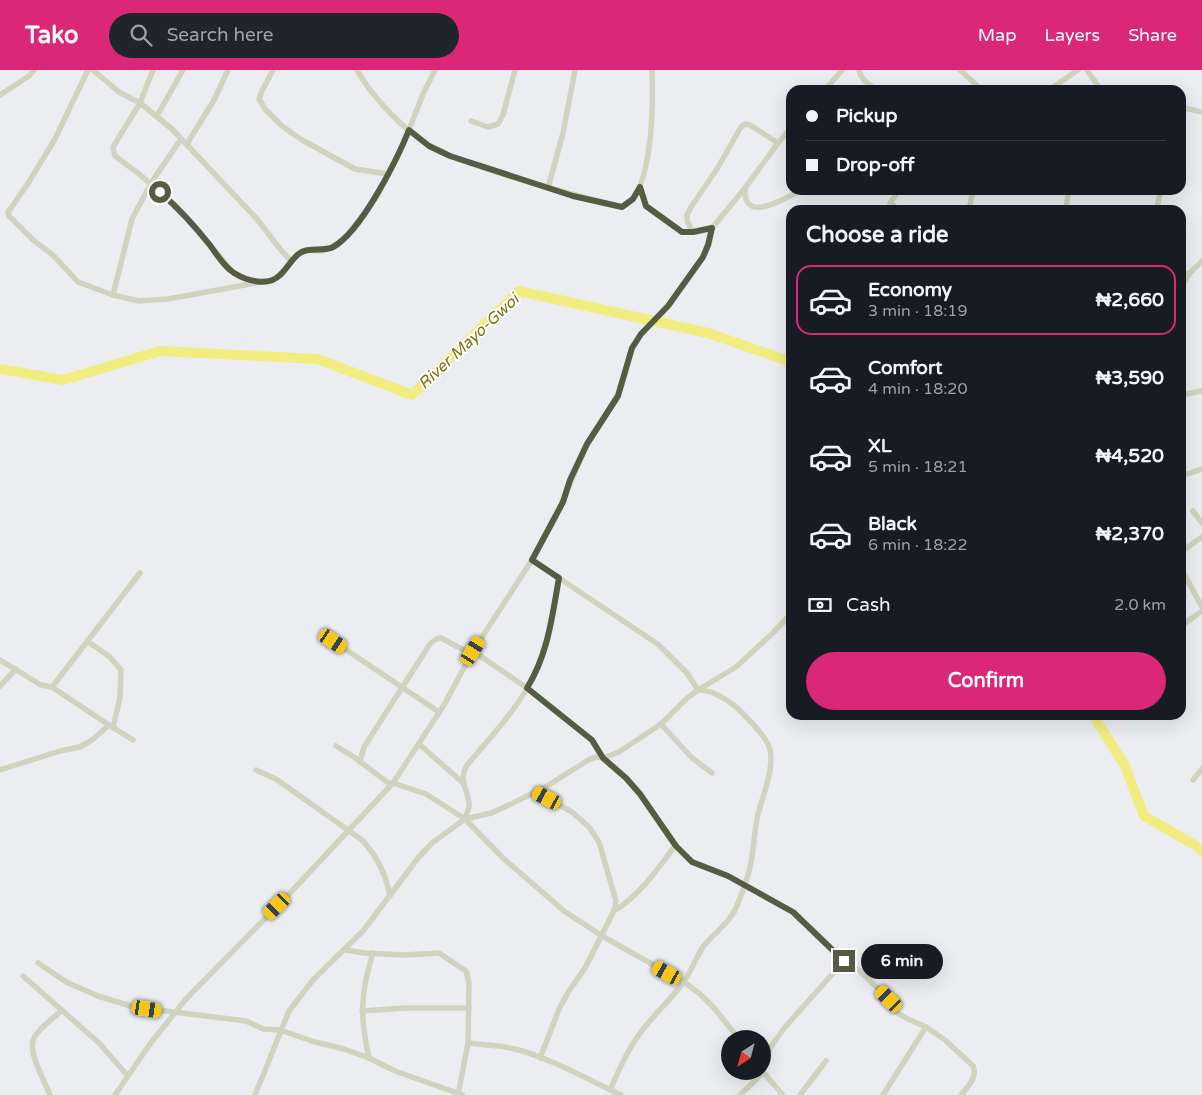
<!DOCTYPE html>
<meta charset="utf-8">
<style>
:root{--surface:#171b24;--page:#20242c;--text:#f1f3f6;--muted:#9ea1a6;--line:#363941;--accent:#db2777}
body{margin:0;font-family:"Varela Round",sans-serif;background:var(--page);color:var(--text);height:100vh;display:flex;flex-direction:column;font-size:19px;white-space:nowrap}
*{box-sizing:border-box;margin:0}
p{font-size:16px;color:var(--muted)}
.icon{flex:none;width:28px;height:28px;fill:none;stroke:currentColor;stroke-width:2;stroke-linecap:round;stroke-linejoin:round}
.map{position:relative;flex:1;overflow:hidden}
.sheet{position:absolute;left:786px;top:135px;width:400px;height:515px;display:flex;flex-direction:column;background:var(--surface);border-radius:15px;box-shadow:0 5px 20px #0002}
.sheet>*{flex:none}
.guide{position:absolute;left:786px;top:15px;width:400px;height:110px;border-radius:15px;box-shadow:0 5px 20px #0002;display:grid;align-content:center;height:110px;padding:0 20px;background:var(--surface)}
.needle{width:32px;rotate:216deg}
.tools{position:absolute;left:721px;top:960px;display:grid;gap:10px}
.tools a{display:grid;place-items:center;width:50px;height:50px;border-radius:50%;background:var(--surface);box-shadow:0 5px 20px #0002;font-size:25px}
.end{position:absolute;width:22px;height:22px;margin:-11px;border:6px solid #565b44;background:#fff;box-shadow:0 0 0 2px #fff}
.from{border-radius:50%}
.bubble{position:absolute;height:35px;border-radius:18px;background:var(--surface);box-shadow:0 5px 20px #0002;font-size:16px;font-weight:800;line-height:35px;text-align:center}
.car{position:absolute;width:15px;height:30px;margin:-15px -8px;border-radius:6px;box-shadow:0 0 4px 1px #0007;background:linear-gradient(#f5c518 24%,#345 0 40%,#f5c518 0 76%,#345 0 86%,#f5c518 0)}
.guide b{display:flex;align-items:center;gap:18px;height:48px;font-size:19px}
.guide b+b{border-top:1px solid var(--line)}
.guide i{width:12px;height:12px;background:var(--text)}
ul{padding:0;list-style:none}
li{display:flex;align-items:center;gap:15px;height:70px;margin:0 10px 8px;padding:0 10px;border:2px solid transparent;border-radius:15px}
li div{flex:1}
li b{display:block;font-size:19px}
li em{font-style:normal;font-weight:800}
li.current{border-color:var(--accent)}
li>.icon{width:45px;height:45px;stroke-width:1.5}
h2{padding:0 20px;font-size:22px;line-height:60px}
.pay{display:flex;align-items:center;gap:12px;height:55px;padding:0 20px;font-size:19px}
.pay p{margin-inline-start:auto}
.button{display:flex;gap:10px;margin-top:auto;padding:10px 20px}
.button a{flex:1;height:58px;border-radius:30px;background:var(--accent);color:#fff;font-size:20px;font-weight:800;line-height:58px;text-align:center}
header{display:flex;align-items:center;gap:30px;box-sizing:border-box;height:70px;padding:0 25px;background:var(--accent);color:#fff}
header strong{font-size:24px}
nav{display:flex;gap:28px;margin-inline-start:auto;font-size:18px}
.search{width:350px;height:45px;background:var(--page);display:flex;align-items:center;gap:12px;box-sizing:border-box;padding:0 18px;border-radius:28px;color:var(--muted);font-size:19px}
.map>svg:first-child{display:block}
</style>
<header>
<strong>Tako</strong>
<div class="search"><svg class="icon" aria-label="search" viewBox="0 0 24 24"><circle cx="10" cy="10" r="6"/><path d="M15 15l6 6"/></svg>Search here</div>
<nav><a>Map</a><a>Layers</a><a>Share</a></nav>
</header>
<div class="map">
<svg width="1202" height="1025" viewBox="0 0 1202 1025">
<rect width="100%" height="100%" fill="#ecedf0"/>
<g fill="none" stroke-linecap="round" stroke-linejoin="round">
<g stroke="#f1ed81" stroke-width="10">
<polyline points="0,299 63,310 160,281 318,289 412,325 519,221 708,263 791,292"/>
<polyline points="1093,645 1125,696 1144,746 1195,775 1202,781"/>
</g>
<g stroke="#cfd3bf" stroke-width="5.5">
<polyline points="88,0 55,69 27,115 11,138 8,142 9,146 33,170 53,185 78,212 113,225 139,231 168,229 256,213"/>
<polyline points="93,0 119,22 140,33 172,59 257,149 280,179 291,191"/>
<polyline points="153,0 140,33 113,77 115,86 138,103 177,137 233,202 246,209 260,212 272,211 280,206 298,184 305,180 318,181 332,178 342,171 350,162 377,126 405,70 423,24 435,0"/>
<polyline points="273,0 262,21 259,29 265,39 282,56 302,70 355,99 388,104"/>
<path d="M 357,0 C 371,26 405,61 430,76 C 448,87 470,93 490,100 C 533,114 577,126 622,137 C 654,124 653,31 652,0"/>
<path d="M 859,0 C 861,10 869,14 876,20"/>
<polyline points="960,0 982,20"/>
<polyline points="1087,0 1101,20"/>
<polyline points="825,20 842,0"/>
<polyline points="1049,20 1078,0"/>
<polyline points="0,25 29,6 34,0"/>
<polyline points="1181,37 1202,42"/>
<polyline points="157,46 183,0"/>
<polyline points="471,51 488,57 498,54 503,45 515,0"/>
<polyline points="187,74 214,30 228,0"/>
<polyline points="640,117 646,136 682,162 693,162 712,158"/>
<polyline points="548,118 563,63 575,0"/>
<path d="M 745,119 C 743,155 786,128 801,120"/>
<polyline points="899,140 890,133 899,120"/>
<polyline points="969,140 973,120"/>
<polyline points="1066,140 1068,124"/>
<polyline points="1156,140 1161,120"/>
<polyline points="693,162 687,151 687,145 691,137 717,99 741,57 745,54 750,55 778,73"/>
<polyline points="1181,202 1189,204"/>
<polyline points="1181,218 1189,204 1202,191"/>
<polyline points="113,225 132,149 151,113 181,69"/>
<polyline points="1181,325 1202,321"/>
<polyline points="1181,406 1202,399"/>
<polyline points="1193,441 1202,453"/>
<polyline points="1181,482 1202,467"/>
<polyline points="532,490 659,575 687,603 698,620"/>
<polyline points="1181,498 1202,537"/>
<polyline points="1181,556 1202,541"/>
<polyline points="87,571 110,587 121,600 120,627 113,658"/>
<polyline points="333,571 439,642"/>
<path d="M 473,581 L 527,618 L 592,670 L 603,688 L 626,708 L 640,724 L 675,776 L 693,792 L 728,806 L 793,842 L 844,891 L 860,901 L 889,929 L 896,942 L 906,948 L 926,957 L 945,970 L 973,996 C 978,1007 968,1016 961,1025"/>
<polyline points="0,590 41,615 52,617 109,655"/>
<polyline points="0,616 16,599"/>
<polyline points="52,617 140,503"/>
<polyline points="661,654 691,687 712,703"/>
<polyline points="419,674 462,712"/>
<polyline points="336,676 354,687 391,715"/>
<polyline points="360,692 364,677 430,574 436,569 441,568 471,584"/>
<polyline points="0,700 60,681 80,677 92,670 109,655 133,670"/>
<path d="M 256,700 L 276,709 L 362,770 C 378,787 386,804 390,826"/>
<polyline points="1193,710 1202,699"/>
<polyline points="393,713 426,724 465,749 504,789 564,841 602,866 684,912 700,924 714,938 739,969"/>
<polyline points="536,722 572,742 589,757 599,772 616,831 614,841 585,898 569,921 560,937 540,988"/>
<path d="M 465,749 C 466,745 468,741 469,737 C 470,720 457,713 467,695 C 496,661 529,627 543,584 C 552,560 554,533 559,508"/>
<path d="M 614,841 C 640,825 657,800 675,776"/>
<polyline points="346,880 364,883 405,885 439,883 466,901 469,913 468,973 458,1025"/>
<polyline points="38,893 68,913 98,926 134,937 246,951 263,959 280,960 315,972 344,979 369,988 395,1001 463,1025"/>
<polyline points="23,906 99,973 127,1005"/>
<polyline points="362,941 406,938 469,938"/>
<path d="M 468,973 C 482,975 497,975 510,978 C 545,985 589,1010 621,1025"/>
<path d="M 369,988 C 360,947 360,924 373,883"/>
<polyline points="762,1001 783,1025"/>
<path d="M 610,1020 C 618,1002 625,985 636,969 C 649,949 668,933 682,914 C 691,903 695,889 703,877 C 712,864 728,855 735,840 C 741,826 747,812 750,797 C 754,779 754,762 758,744 C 763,725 777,692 768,674 C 763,665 756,657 749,650 C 737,636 717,620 698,620"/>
<path d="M 50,1025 C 45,1012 27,981 34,968 C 40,957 53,949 62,940"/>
<polyline points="115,1025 150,974 186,929 291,822 393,713 444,635 473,581 532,490 555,449 587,374 617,326 632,278 641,264 668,236 703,187 709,175 712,158 745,118 778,73 791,58"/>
<polyline points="255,1025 289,941 313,910 363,861 418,788 432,773 465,749 491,743 509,735 547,716 590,689 597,687 603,688 619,682 661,654 686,629 698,620 736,597 773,563 791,544"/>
<polyline points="740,1025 763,1003 766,988 772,975 785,957 844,891"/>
<polyline points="800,1025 826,991"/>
<polyline points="883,1025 926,957"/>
</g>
</g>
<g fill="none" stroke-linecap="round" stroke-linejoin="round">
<path stroke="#565b44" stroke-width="6" d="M 160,122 C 178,138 194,155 209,174 C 216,183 224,197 234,203 C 247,211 268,217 280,205 C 287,199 292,188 300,183 C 309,177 323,182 333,177 C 361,162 397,90 409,60 L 429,76 L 450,86 L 573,126 L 622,137 L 633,129 L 640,117 L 646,136 L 682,162 L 693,162 L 712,158 L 708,175 L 703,187 L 668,236 L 641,264 L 632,278 L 618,326 L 587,374 L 570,410 L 563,432 L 532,490 L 559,508 C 552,547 548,584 527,618 L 592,670 L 603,688 L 626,708 L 640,724 L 676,776 L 692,792 L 728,806 L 793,842 L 844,891"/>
</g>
<g text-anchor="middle" stroke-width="4" stroke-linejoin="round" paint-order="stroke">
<g font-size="16" font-style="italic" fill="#777409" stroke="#fff">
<text transform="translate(468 271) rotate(-43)" y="6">River Mayo-Gwoi</text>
</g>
</g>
</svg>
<div class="tools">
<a><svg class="needle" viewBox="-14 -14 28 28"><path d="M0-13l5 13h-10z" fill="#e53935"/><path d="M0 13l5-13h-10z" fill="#9ea1a6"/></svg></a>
</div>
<i class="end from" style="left:160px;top:122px"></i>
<i class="end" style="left:844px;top:891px"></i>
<div class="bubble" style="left:861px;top:874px;width:82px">6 min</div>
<i class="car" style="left:333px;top:571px;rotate:124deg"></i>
<i class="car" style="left:473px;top:581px;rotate:32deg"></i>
<i class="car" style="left:547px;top:728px;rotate:298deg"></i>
<i class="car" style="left:277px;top:836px;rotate:225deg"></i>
<i class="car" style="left:667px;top:903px;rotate:299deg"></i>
<i class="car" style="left:889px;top:929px;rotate:315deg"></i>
<i class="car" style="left:147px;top:939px;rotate:99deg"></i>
<div class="guide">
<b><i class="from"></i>Pickup</b>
<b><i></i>Drop-off</b>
</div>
<section class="sheet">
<h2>Choose a ride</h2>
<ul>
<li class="current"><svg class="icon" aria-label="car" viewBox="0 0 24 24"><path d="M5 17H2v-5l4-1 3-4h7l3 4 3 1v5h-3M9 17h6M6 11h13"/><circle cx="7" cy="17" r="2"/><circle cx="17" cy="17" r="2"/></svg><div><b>Economy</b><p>3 min · 18:19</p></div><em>₦2,660</em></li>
<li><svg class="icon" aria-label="car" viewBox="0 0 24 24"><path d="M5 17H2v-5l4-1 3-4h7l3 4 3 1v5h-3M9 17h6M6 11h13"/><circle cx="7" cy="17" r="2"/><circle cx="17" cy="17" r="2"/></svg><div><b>Comfort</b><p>4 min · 18:20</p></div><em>₦3,590</em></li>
<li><svg class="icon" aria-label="car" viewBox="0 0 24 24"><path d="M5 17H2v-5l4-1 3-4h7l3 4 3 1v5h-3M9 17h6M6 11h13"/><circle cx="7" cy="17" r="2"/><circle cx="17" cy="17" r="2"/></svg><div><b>XL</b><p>5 min · 18:21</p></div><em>₦4,520</em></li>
<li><svg class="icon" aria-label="car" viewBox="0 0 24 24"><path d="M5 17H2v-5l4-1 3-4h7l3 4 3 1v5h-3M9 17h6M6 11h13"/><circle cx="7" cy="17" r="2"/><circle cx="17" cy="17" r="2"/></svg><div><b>Black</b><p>6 min · 18:22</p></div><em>₦2,370</em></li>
</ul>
<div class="pay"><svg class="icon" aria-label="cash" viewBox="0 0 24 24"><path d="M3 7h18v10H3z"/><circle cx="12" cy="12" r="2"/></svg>Cash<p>2.0 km</p></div>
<div class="button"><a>Confirm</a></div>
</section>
</div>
